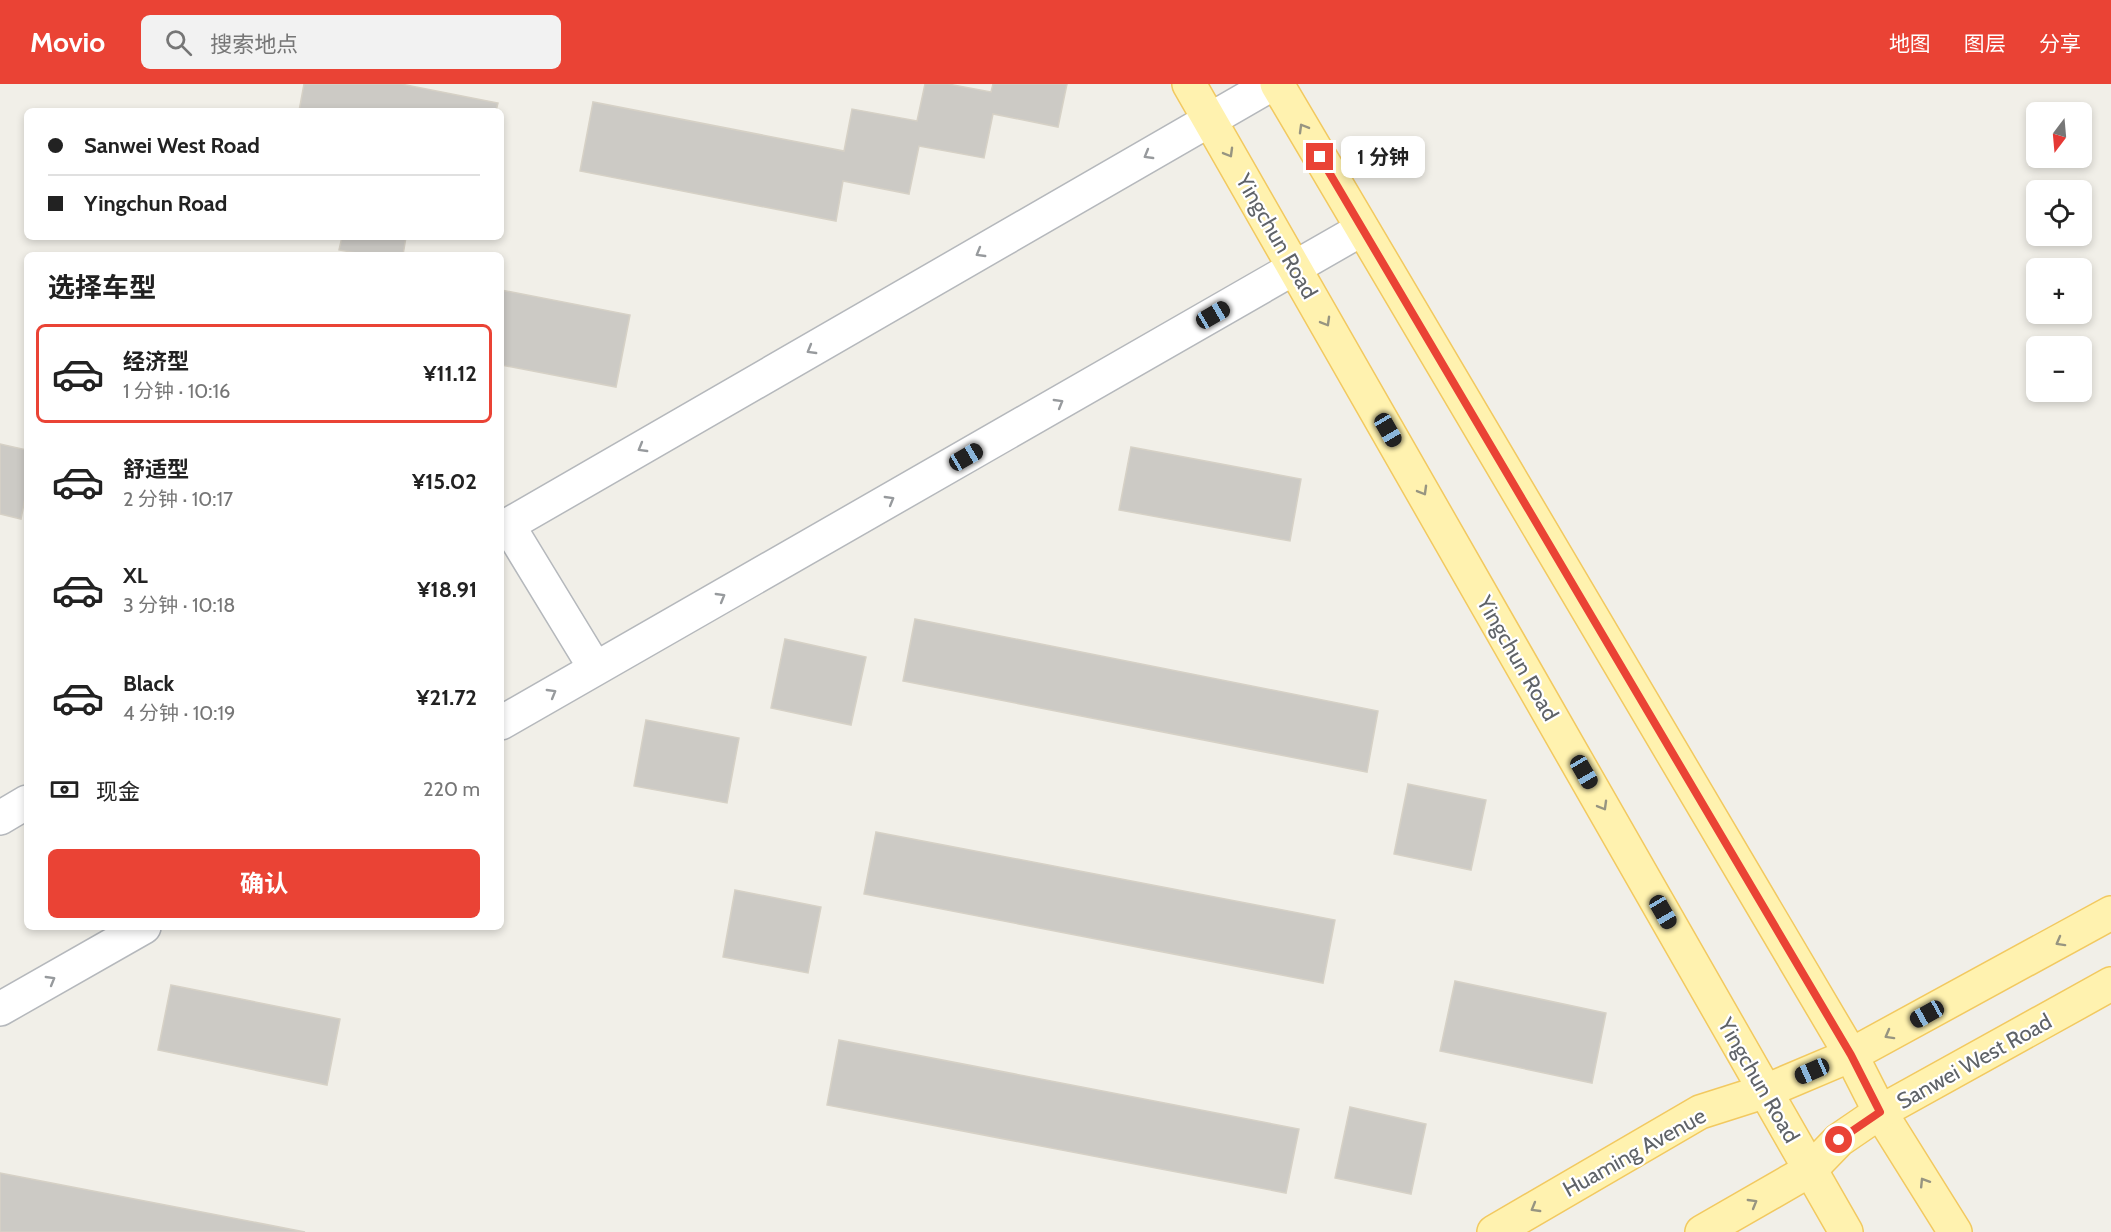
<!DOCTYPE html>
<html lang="zh">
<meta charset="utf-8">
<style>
:root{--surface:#fff;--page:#f2f2f2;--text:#222;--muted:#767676;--line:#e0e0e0;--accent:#ea4335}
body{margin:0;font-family:Cabin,"Noto Sans SC",sans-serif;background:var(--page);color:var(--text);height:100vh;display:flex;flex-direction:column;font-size:22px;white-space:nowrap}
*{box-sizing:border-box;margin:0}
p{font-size:20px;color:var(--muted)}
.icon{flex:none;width:33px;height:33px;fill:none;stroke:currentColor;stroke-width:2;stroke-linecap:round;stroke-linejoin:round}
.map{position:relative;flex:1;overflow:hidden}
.sheet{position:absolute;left:24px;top:168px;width:480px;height:678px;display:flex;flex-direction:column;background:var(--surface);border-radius:9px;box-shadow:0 3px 9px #0003}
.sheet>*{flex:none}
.hud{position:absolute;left:24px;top:24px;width:480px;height:132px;border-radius:9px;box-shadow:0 3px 9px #0003;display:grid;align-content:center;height:132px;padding:0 24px;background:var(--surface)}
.needle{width:39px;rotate:196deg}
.fabs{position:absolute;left:2026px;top:18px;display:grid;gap:12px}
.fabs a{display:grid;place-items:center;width:66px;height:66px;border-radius:9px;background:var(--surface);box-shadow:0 3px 9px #0003;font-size:30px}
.end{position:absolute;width:27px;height:27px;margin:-14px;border:8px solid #ea4335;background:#fff;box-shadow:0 0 0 3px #fff}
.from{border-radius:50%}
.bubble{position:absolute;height:42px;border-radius:9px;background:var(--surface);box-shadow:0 3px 9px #0003;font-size:20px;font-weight:700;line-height:42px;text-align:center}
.car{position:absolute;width:18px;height:36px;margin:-18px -9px;border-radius:8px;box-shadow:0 0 4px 2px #0007;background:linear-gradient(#222 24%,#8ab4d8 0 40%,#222 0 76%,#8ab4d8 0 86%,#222 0)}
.hud b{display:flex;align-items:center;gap:21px;height:57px;font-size:22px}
.hud b+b{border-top:2px solid var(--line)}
.hud i{width:15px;height:15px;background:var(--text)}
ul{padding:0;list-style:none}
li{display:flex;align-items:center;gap:18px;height:99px;margin:0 12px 9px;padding:0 12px;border:3px solid transparent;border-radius:9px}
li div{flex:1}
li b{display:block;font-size:22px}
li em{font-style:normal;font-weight:700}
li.on{border-color:var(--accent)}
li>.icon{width:54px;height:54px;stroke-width:1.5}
h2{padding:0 24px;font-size:27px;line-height:72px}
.pay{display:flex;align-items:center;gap:15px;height:66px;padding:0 24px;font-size:22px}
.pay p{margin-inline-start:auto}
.action{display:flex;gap:12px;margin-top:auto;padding:12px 24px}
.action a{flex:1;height:69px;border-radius:9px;background:var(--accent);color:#fff;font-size:24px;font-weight:700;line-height:69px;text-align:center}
header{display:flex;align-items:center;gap:36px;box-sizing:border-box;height:84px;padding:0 30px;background:var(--accent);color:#fff}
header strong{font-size:28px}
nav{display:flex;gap:33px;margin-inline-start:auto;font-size:21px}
.search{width:420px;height:54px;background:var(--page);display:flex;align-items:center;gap:15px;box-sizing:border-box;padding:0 21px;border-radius:9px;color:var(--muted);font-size:22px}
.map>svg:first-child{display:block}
</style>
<header>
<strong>Movio</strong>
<div class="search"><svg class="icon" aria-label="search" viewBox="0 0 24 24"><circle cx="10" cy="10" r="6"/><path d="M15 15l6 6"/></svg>搜索地点</div>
<nav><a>地图</a><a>图层</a><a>分享</a></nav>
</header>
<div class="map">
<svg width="2111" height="1148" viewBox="0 0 2111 1148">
<rect width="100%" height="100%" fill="#f1efe8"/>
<g fill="#cccac5" stroke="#d6d1c6" stroke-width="1.5">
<polygon points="304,0 401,0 498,19 496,27 299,27"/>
<polygon points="925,0 948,0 991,8 993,0 1067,0 1058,43 993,30 984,74 919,62 909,110 843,97 836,137 580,87 593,18 844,67 852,25 917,37"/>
<polygon points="342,153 406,153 403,171 368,171 339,166"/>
<polygon points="501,206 630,231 616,303 501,281"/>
<polygon points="0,360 27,366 27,404 21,435 0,430"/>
<polygon points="1131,363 1301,395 1290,457 1119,426"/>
<polygon points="915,535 1378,627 1367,688 903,597"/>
<polygon points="785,555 866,573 851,641 771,624"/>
<polygon points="646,636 739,654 727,719 634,702"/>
<polygon points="1408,700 1486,716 1471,786 1394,770"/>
<polygon points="876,748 1335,836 1323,899 864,810"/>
<polygon points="735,806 821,823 808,889 723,873"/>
<polygon points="1455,897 1606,929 1592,999 1440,967"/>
<polygon points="171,901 340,935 327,1001 158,966"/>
<polygon points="839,956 1299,1045 1286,1109 827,1021"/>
<polygon points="1350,1023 1426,1040 1411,1110 1335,1094"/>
<polygon points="0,1089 305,1148 0,1148"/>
</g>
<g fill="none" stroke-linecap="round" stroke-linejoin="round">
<g stroke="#b5b8bc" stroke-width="36">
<g id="minor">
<polyline points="508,441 595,584"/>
<polyline points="501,445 1272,0"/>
<polyline points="501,639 1362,145"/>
<polyline points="0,734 27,718"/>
<polyline points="0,925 144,843"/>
</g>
</g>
<g stroke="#f2c960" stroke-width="36">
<g id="major">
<polyline points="1189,0 1846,1148"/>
<polyline points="1277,0 1851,971 1880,1028 1955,1148"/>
<polyline points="1494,1148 1700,1028 1766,1007 1851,971 2111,829"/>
<polyline points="1702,1148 1810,1086 1839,1056 1880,1028 2111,900"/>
</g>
</g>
<use href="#minor" stroke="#fff" stroke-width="33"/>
<use href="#major" stroke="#fff2af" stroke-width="33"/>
</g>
<defs><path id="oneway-chevron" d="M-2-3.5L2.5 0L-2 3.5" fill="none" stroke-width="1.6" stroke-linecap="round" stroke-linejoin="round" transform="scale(1.5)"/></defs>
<g stroke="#979581">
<use href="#oneway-chevron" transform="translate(1303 44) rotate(-120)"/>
<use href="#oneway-chevron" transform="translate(1229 69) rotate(60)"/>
<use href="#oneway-chevron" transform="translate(1326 238) rotate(60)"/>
<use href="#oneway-chevron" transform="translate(1423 407) rotate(60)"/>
<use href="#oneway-chevron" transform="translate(1603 722) rotate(60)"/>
<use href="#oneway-chevron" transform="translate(2060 858) rotate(151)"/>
<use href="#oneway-chevron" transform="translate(1889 951) rotate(151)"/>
<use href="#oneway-chevron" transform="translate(1924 1098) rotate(-122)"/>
<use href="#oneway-chevron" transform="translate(1753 1119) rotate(-30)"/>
<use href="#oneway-chevron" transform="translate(1535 1124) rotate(150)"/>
</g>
<g stroke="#979a9d">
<use href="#oneway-chevron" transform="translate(1148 71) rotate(150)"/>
<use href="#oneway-chevron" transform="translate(980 169) rotate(150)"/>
<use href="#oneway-chevron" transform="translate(811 266) rotate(150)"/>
<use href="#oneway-chevron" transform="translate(1059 319) rotate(-30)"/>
<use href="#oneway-chevron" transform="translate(642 364) rotate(150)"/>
<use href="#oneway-chevron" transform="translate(890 416) rotate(-30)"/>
<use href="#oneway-chevron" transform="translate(721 513) rotate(-30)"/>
<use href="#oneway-chevron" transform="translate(552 609) rotate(-30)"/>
<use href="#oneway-chevron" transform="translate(51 896) rotate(-30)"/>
</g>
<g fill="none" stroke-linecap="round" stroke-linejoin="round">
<polyline stroke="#ea4335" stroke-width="8" points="1320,73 1851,971 1880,1028 1839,1056"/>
</g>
<g text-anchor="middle" stroke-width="4.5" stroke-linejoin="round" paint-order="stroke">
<g font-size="22" fill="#5f6368" stroke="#fff">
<text transform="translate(1277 152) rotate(60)" y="8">Yingchun Road</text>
<text transform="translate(1518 574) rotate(60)" y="8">Yingchun Road</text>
<text transform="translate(1974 977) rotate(-29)" y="8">Sanwei West Road</text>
<text transform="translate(1759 996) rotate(60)" y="8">Yingchun Road</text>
<text transform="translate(1634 1068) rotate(-29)" y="8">Huaming Avenue</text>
</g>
</g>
</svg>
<div class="fabs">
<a><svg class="needle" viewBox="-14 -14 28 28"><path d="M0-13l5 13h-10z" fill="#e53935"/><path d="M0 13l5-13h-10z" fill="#767676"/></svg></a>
<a><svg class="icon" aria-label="locate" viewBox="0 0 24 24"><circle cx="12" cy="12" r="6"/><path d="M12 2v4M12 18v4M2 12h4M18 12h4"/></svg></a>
<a>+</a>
<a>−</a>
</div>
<i class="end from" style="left:1839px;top:1056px"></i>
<i class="end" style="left:1320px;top:73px"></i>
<div class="bubble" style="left:1341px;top:52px;width:84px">1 分钟</div>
<i class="car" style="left:1213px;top:231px;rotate:60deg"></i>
<i class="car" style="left:1388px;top:346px;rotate:150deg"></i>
<i class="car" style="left:966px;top:373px;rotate:60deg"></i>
<i class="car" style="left:1584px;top:688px;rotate:150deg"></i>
<i class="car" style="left:1663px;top:828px;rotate:150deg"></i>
<i class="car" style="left:1927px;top:930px;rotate:241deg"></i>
<i class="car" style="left:1812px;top:987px;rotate:246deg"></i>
<div class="hud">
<b><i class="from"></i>Sanwei West Road</b>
<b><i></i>Yingchun Road</b>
</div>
<section class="sheet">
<h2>选择车型</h2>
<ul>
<li class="on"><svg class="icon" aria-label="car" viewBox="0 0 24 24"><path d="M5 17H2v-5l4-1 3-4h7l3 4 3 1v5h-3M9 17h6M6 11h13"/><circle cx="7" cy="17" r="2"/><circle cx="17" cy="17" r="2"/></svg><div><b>经济型</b><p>1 分钟 · 10:16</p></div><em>¥11.12</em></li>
<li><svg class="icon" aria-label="car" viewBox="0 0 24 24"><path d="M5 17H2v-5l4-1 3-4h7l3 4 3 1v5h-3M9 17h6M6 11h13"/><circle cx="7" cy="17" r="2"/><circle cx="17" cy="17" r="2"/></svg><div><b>舒适型</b><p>2 分钟 · 10:17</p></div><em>¥15.02</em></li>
<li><svg class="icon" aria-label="car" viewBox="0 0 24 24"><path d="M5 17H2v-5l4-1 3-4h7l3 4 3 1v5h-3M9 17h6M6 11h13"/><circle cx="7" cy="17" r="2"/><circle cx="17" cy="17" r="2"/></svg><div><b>XL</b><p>3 分钟 · 10:18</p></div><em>¥18.91</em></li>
<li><svg class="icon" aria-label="car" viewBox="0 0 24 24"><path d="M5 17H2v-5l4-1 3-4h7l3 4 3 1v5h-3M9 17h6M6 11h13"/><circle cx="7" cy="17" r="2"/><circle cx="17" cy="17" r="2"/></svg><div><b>Black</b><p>4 分钟 · 10:19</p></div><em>¥21.72</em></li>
</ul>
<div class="pay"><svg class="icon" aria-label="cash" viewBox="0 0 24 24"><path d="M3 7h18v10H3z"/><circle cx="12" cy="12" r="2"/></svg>现金<p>220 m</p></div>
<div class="action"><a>确认</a></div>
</section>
</div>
